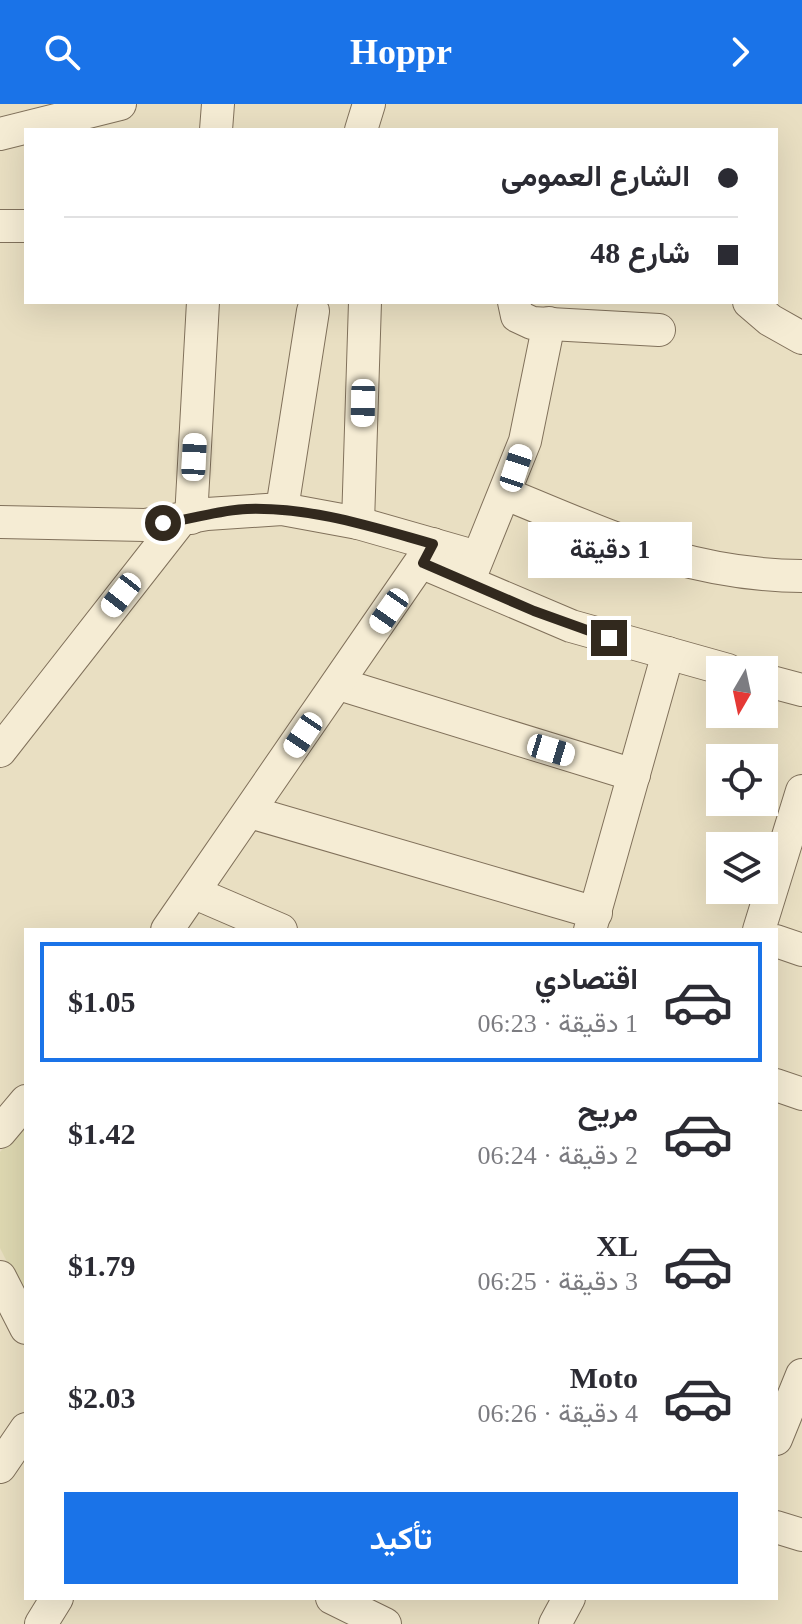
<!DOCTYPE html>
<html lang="ar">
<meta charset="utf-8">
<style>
:root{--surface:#fff;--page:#f2f2f3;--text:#2b2b33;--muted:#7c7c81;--line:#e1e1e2;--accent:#1a73e8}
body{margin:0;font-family:"Times New Roman",Vazirmatn,serif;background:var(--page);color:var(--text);direction:rtl;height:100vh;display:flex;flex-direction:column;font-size:30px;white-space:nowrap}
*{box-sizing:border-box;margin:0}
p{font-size:26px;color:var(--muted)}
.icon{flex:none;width:44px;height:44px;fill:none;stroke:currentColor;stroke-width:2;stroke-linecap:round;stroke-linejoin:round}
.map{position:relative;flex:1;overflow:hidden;direction:ltr}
.panel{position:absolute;left:24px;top:824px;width:754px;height:672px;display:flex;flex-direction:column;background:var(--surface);border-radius:0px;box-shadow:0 8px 32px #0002;direction:rtl}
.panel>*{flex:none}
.guide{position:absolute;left:24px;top:24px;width:754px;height:176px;border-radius:0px;box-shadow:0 8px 32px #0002;direction:rtl;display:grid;align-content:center;height:176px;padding:0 40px;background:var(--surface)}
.needle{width:52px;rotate:189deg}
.tools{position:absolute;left:706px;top:552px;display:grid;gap:16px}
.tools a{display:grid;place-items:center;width:72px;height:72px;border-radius:0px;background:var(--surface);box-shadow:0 8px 32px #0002;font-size:40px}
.end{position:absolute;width:36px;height:36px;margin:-18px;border:10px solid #32291e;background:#fff;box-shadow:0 0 0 4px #fff}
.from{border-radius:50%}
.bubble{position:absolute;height:56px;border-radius:0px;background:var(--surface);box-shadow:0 8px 32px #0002;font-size:26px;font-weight:600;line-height:56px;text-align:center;direction:rtl}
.car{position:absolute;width:24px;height:48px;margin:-24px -12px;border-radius:10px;box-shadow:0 0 6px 2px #0007;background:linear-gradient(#fff 24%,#345 0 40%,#fff 0 76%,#345 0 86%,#fff 0)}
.guide b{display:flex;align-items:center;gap:28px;height:76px;font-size:30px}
.guide b+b{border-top:2px solid var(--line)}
.guide i{width:20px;height:20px;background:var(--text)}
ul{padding:14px 0 0;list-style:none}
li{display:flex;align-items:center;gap:24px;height:120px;margin:0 16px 12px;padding:0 24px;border:4px solid transparent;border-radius:0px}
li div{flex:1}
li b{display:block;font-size:30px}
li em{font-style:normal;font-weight:600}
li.active{border-color:var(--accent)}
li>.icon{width:72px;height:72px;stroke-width:1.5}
.primary-button{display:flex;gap:16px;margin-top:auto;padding:16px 40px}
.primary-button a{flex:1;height:92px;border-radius:0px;background:var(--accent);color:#fff;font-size:32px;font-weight:600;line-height:92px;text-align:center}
header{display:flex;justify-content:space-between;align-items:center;height:104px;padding:0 40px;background:var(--accent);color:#fff;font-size:36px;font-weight:600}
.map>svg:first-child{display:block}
</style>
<header><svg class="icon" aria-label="forward" viewBox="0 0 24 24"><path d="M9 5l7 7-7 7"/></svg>Hoppr<svg class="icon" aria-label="search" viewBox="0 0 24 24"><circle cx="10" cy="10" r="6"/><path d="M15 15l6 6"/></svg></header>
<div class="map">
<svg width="802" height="1520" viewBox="0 0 802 1520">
<rect width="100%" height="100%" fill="#e9dfc2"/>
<polygon fill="#ded8b1" points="26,1020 26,1195 0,1144 0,1048"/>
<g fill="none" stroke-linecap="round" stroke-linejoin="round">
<g stroke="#81715b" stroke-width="34">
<g id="minor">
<polyline points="216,26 218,0"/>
<polyline points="361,26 369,0"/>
<polyline points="0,30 120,0"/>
<polyline points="0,122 26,122"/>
<polyline points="514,198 517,212 532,219 659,226"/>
<polyline points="749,198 770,216 802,234"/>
<path d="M 506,390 C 610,432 687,471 802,472"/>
<polyline points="282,405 313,207"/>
<polyline points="191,414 203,198"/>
<polyline points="0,418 145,421 207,410 282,405 358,419 477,453"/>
<polyline points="358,419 365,198"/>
<polyline points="423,459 571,522 728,566"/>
<polyline points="471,471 525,337 549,219"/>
<polyline points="764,576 802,586"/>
<polyline points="339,580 634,671"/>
<polyline points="0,647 180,417"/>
<polyline points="250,708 596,809"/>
<polyline points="195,789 281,826"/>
<polyline points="167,826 433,440"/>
<polyline points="590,826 668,549"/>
<polyline points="759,826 802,687"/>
<polyline points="776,837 802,846"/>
<polyline points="776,981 802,990"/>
<polyline points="0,1028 26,997"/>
<polyline points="0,1173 26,1224"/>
<polyline points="776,1335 802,1271"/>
<polyline points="0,1363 26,1325"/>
<polyline points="776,1423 802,1431"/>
<polyline points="332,1494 385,1520"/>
<polyline points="41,1520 57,1494"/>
<polyline points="555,1520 569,1494"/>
</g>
</g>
<use href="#minor" stroke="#f5ecd4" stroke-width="32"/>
</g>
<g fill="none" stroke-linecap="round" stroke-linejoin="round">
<path stroke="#32291e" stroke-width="10" d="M 163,419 C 191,416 218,406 247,405 C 312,403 372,423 433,440 L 423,459 L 534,507 L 609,534"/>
</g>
</svg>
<div class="tools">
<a><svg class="needle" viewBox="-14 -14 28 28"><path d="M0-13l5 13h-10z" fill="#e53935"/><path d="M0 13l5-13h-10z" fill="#7c7c81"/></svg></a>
<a><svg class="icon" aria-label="locate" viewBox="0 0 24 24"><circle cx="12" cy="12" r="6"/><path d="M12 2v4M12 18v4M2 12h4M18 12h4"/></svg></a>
<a><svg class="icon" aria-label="layers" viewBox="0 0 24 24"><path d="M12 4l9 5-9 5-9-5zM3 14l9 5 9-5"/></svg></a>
</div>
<i class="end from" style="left:163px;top:419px"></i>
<i class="end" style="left:609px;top:534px"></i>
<div class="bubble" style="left:528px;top:418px;width:164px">1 دقيقة</div>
<i class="car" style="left:363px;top:299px;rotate:181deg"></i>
<i class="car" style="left:194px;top:353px;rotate:3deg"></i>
<i class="car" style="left:516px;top:364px;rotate:18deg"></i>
<i class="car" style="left:121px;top:491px;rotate:218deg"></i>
<i class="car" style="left:389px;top:507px;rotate:215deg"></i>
<i class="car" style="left:303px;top:631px;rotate:214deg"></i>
<i class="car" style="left:551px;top:646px;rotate:107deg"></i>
<div class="guide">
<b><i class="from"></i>الشارع العمومى</b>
<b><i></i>شارع 48</b>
</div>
<section class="panel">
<ul>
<li class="active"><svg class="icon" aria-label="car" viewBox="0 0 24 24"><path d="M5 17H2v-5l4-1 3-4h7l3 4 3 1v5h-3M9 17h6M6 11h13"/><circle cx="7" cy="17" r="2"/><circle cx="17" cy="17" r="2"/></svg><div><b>اقتصادي</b><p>1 دقيقة · 06:23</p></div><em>$1.05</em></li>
<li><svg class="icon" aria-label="car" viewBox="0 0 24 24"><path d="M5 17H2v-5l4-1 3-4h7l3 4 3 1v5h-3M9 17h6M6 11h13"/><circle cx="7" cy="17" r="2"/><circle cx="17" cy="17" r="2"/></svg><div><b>مريح</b><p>2 دقيقة · 06:24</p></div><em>$1.42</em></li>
<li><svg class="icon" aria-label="car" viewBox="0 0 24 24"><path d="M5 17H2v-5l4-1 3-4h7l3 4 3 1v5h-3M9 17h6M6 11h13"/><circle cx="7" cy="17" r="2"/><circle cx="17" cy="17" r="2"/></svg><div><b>XL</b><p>3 دقيقة · 06:25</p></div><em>$1.79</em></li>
<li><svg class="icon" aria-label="car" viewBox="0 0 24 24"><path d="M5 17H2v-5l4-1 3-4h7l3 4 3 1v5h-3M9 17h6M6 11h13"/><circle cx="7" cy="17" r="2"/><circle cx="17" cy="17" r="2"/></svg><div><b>Moto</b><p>4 دقيقة · 06:26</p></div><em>$2.03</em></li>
</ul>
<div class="primary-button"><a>تأكيد</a></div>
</section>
</div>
